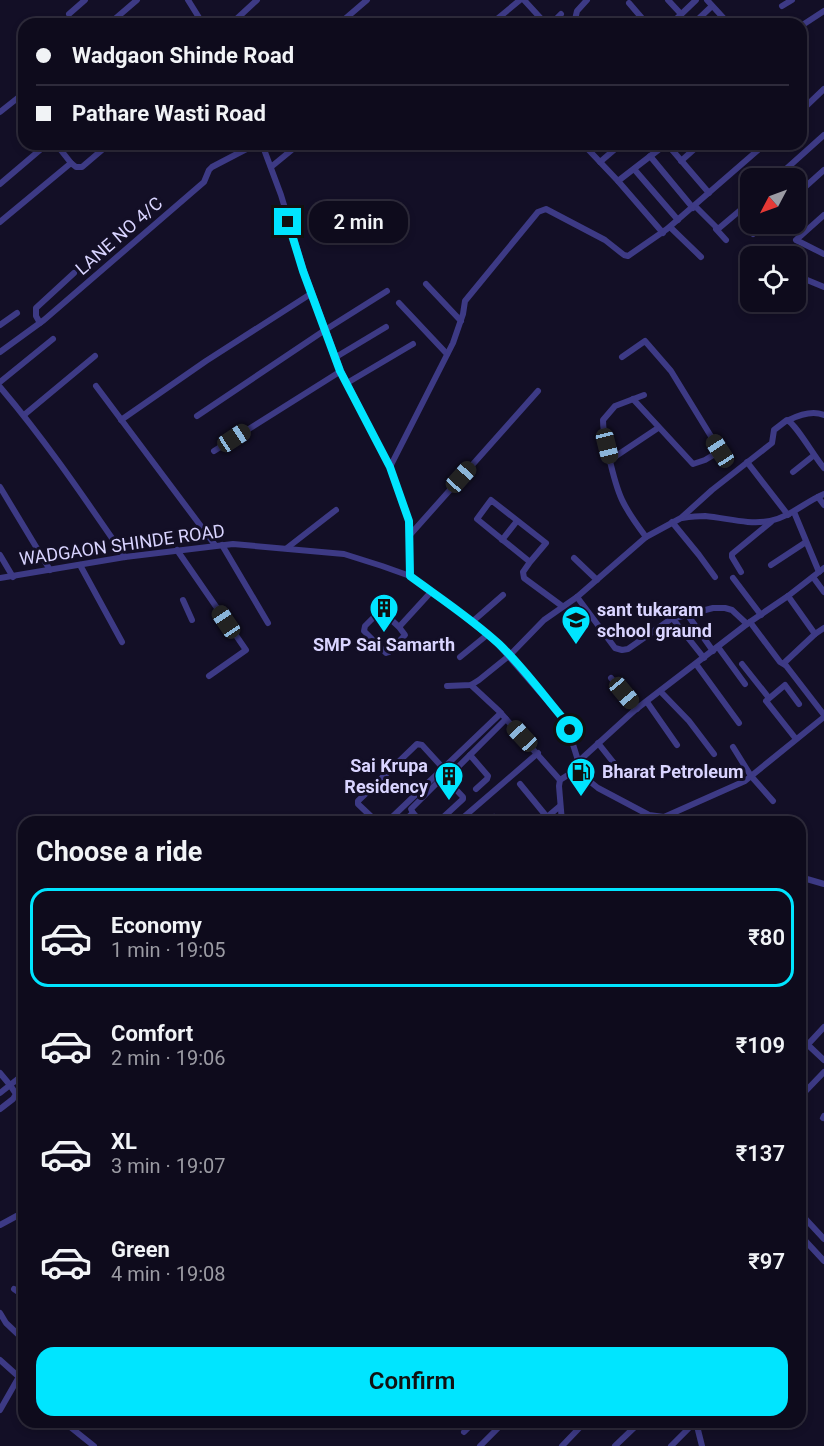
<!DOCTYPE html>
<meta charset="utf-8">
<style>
:root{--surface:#0e0b1c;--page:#171425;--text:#f1f3f6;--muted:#9b9ba3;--line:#2e2b3b;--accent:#00e5ff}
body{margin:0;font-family:Roboto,sans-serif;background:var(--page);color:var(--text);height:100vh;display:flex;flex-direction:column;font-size:22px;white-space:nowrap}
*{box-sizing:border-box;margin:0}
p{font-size:20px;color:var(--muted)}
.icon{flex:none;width:33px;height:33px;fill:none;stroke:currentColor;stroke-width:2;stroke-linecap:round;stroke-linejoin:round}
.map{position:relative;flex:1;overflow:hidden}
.drawer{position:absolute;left:18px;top:816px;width:788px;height:612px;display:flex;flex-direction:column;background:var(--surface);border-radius:18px;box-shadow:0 3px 9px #0003,0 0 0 2px var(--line)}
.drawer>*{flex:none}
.top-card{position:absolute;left:18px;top:18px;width:789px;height:132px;border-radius:18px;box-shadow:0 3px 9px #0003,0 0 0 2px var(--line);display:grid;align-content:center;height:132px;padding:0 18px;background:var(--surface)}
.needle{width:39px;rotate:229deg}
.tools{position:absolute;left:740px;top:168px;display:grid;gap:12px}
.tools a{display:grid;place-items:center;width:66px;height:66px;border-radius:12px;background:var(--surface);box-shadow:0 3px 9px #0003,0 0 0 2px var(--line);font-size:30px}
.end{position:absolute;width:27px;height:27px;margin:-14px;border:8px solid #00e5ff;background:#111;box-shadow:0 0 0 3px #111}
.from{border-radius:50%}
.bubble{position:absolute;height:42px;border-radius:18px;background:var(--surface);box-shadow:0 3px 9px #0003,0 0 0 2px var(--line);font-size:20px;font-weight:600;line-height:42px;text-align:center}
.car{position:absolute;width:18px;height:36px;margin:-18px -9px;border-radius:8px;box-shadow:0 0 4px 2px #0007;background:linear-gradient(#222 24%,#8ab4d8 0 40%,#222 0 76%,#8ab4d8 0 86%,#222 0)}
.top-card b{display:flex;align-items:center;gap:21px;height:57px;font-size:22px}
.top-card b+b{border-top:2px solid var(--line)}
.top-card i{width:15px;height:15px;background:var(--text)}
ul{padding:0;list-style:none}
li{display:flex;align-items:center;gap:18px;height:99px;margin:0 12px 9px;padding:0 6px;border:3px solid transparent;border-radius:18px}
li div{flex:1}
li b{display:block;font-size:22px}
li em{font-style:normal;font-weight:600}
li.selected{border-color:var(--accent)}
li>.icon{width:54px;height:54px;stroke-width:1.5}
h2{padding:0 18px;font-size:27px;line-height:72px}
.button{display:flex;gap:12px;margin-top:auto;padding:12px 18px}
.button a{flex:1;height:69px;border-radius:18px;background:var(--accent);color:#111;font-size:24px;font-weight:600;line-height:69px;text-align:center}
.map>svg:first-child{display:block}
</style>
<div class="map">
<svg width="824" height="1446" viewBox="0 0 824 1446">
<rect width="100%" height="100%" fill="#130f26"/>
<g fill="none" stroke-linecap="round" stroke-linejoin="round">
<g stroke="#3d3a85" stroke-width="6">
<polyline points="188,0 203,24"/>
<polyline points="524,0 546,24"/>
<polyline points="668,0 681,14"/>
<polyline points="707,0 729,24"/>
<polyline points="629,3 647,24"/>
<polyline points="782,6 792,0"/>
<polyline points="69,14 85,0"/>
<polyline points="109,24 137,0"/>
<polyline points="231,24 257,0"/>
<polyline points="339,24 367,0"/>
<polyline points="440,24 443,22"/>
<polyline points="491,24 520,0"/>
<polyline points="551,24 561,14"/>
<polyline points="574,24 577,11 587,0"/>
<polyline points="671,24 696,0"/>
<polyline points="693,24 712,6"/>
<polyline points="801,26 824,11"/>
<polyline points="801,111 824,89"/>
<polyline points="0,112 24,93"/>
<polyline points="56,144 71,163"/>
<polyline points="262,144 281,195 304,271 341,371 390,467 409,521 410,576"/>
<polyline points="583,144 618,181 663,233"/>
<polyline points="667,144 709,193"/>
<polyline points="650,156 693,208"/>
<polyline points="681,161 700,144"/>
<polyline points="600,162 621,144"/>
<polyline points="271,167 299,144"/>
<polyline points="634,169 678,220"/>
<polyline points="776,178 824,135"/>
<polyline points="618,181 666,144"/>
<polyline points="0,184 47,144"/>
<polyline points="795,196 824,170"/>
<polyline points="695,206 718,229 750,202"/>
<polyline points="824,215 796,240 824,254"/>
<polyline points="0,222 71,163 76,167 82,167 109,144"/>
<polyline points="670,227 701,257"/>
<polyline points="716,229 726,240"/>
<polyline points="753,234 764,224"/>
<polyline points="795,275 824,287"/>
<polyline points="426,284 461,321"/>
<polyline points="399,303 447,354"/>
<polyline points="40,323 36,316 36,308 74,273"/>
<polyline points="0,325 17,313"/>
<polyline points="0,352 44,320 204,182 209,170 212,167 256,144"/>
<polyline points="336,357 386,327"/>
<polyline points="622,357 645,341 671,371 720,451 705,460 693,464 633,399"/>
<polyline points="0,382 53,339"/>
<polyline points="347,383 413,344"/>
<polyline points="96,386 215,545"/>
<path d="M 0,387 C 46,441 85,499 125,557"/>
<path d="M 644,395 L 615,406 L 603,420 C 603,433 606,444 609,457 C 618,496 622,505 646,537"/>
<polyline points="24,415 95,356"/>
<polyline points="197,416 325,330 387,291"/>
<polyline points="121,420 206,361 312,293"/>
<path d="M 789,420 C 799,415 812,410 824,415"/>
<polyline points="214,451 341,371"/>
<polyline points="610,460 658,428"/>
<polyline points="747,462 788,515"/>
<polyline points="390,467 453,343 463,314 465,301 538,212 546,209 605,240 624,255 628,256 667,229 765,144"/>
<polyline points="793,472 813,456"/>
<polyline points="0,487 50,570"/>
<polyline points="818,497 824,505"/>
<polyline points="794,512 819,572"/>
<path d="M 682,518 C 689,517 697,516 705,516 C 727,518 748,525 770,521 C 790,517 805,502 824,494"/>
<polyline points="672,522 699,555 715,577"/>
<polyline points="409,536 538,391"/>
<polyline points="502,540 517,521"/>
<polyline points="222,545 268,623"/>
<polyline points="287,548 336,510"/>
<polyline points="177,550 246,650 209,676"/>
<polyline points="0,555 13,577"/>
<polyline points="574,558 597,580"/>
<polyline points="530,562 546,543 491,500 477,519 530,562 523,572 524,578 562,606"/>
<polyline points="80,565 122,642"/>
<polyline points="771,565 806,542"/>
<polyline points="741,572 732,557 732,554 771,522"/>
<polyline points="813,577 824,592"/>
<polyline points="0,578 125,557 233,544 344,554 382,566 410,576 458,611 497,643 566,722 581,770 588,780 598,788 649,815 664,817 745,781 824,717"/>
<polyline points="733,578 761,615"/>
<polyline points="788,596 815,634 784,663 824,715"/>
<polyline points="577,597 615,648 622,650 628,649 671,619 713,608 725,608 732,610 747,624"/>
<polyline points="183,600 192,620"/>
<polyline points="687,614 713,651"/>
<polyline points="673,619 704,658"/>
<polyline points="472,622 503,595"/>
<polyline points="750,622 780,662 785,665"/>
<polyline points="399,627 384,613 378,613 365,626 364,631 386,653 389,652 405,635 399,627 431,592"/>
<polyline points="815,634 824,628"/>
<polyline points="718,647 745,684"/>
<polyline points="460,657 487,635"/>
<polyline points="696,664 739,723"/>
<polyline points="742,664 769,698"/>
<polyline points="611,678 637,709"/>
<polyline points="471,685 499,711 560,780"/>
<path d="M 447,686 L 471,685 L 479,680 L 510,655 L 544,620 L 577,597 L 646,537 L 681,518 L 712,490 L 772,443 L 774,430 L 787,420 C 796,424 815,458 824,468"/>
<polyline points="661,692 689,721 714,754"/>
<polyline points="647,702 677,745"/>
<polyline points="796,739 766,701 785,685 799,704"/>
<polyline points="598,743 621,772"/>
<polyline points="733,747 751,776 773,801"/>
<polyline points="470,755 488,776 487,779 476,789"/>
<polyline points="579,761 635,710 747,624 788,596 824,568"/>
<polyline points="446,779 506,719"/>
<polyline points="520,784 547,817 560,806"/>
<polyline points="413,813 411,809 440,780 446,779 463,797 463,799 438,822"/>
<polyline points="494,817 498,822"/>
<polyline points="406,819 413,813 421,822"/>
<polyline points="377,822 358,804 358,801 417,744 422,745 443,768"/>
<polyline points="387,822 501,713"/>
<polyline points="458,822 538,753"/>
<polyline points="562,822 559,786 560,780 571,773 581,770"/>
<polyline points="800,877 824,884"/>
<polyline points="808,1045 824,1060"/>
<polyline points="800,1053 824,1027"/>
<polyline points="0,1073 10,1085 16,1094 13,1099 0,1109"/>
<polyline points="0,1093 24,1074"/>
<polyline points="800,1097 824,1072"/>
<polyline points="823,1118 824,1116"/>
<polyline points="800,1213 824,1239"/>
<polyline points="0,1225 24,1212"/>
<polyline points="800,1235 824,1261"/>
<polyline points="14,1289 24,1296"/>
<polyline points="0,1313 6,1323 24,1340"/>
<polyline points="0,1360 19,1377"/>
<polyline points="16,1383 24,1390"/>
<polyline points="0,1410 24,1368"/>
<polyline points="64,1422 94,1446"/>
<polyline points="696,1422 702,1446"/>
<polyline points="464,1432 474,1422"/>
<polyline points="480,1446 504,1422"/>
<polyline points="562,1446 585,1422"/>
<polyline points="615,1446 640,1422"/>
<polyline points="671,1446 695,1422"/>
</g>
</g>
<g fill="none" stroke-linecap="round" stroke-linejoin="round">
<path stroke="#00e5ff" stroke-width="8" d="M 288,222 L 303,271 L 340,371 L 390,467 L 409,521 L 410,576 C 440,598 472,619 499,644 C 524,668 544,696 566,722 L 570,730"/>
</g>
<defs>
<g id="building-pin" transform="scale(1.5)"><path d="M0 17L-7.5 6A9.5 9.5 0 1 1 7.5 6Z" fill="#00e5ff" stroke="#130f26"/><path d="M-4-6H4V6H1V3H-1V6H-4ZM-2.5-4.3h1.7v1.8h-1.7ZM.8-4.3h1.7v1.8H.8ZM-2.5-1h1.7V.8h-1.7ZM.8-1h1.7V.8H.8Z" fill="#111"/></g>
<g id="school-pin" transform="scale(1.5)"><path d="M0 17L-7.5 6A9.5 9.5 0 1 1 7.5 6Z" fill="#00e5ff" stroke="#130f26"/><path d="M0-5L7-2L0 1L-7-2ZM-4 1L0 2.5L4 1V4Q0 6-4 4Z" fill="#111"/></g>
<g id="fuel-pin" transform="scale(1.5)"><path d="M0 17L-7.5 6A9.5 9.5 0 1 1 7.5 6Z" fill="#00e5ff" stroke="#130f26"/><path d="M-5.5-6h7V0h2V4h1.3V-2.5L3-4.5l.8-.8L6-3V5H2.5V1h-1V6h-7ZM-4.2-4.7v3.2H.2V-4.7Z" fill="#111"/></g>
</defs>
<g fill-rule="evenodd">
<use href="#building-pin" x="384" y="608"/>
<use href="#school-pin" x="576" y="620"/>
<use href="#fuel-pin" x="581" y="772"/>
<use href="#building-pin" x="449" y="776"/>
</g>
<g text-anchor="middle" stroke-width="6" stroke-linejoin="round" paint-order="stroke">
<g font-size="18" fill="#d9d4ff" stroke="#130f26">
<text transform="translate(119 236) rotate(-41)" y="6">LANE NO 4/C</text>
<text transform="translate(122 545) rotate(-8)" y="6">WADGAON SHINDE ROAD</text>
</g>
<g font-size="18" font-weight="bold" fill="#d9d4ff" stroke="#130f26" text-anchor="start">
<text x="597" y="616">sant tukaram<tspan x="597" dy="21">school graund</tspan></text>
<text x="384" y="651" text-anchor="middle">SMP Sai Samarth</text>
<text x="428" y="772" text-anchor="end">Sai Krupa<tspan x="428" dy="21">Residency</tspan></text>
<text x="602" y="778">Bharat Petroleum</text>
</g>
</g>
</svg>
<div class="tools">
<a><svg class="needle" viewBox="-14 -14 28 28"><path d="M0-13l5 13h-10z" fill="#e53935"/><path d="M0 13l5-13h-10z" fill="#9b9ba3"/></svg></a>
<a><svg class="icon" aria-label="locate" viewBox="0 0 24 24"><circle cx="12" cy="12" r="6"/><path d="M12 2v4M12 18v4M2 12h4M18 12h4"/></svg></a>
</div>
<i class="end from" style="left:570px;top:730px"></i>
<i class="end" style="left:288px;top:222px"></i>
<div class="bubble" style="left:309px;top:201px;width:99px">2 min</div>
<i class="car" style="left:234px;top:438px;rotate:57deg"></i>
<i class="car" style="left:607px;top:446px;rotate:166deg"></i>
<i class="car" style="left:720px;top:451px;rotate:327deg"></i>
<i class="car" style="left:461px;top:477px;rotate:42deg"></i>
<i class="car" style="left:226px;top:622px;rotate:326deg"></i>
<i class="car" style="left:624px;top:693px;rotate:140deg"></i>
<i class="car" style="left:522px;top:736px;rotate:317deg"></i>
<div class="top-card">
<b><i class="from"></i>Wadgaon Shinde Road</b>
<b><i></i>Pathare Wasti Road</b>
</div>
<section class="drawer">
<h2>Choose a ride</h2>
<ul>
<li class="selected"><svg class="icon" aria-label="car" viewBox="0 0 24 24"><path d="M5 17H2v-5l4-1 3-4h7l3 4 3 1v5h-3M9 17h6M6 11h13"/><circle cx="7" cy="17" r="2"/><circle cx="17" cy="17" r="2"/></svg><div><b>Economy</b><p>1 min · 19:05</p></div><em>₹80</em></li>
<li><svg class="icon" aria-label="car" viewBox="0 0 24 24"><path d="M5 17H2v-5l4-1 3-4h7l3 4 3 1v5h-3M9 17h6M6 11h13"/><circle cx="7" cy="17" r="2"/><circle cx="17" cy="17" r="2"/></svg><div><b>Comfort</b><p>2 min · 19:06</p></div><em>₹109</em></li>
<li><svg class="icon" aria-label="car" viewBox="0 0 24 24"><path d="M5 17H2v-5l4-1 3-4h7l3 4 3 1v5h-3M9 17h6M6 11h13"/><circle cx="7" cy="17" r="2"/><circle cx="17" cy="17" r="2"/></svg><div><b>XL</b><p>3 min · 19:07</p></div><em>₹137</em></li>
<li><svg class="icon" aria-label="car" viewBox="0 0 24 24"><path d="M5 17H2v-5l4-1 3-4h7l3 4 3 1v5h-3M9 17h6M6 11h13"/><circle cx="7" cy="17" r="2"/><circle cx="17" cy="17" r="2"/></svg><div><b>Green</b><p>4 min · 19:08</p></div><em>₹97</em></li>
</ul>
<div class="button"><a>Confirm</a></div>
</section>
</div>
